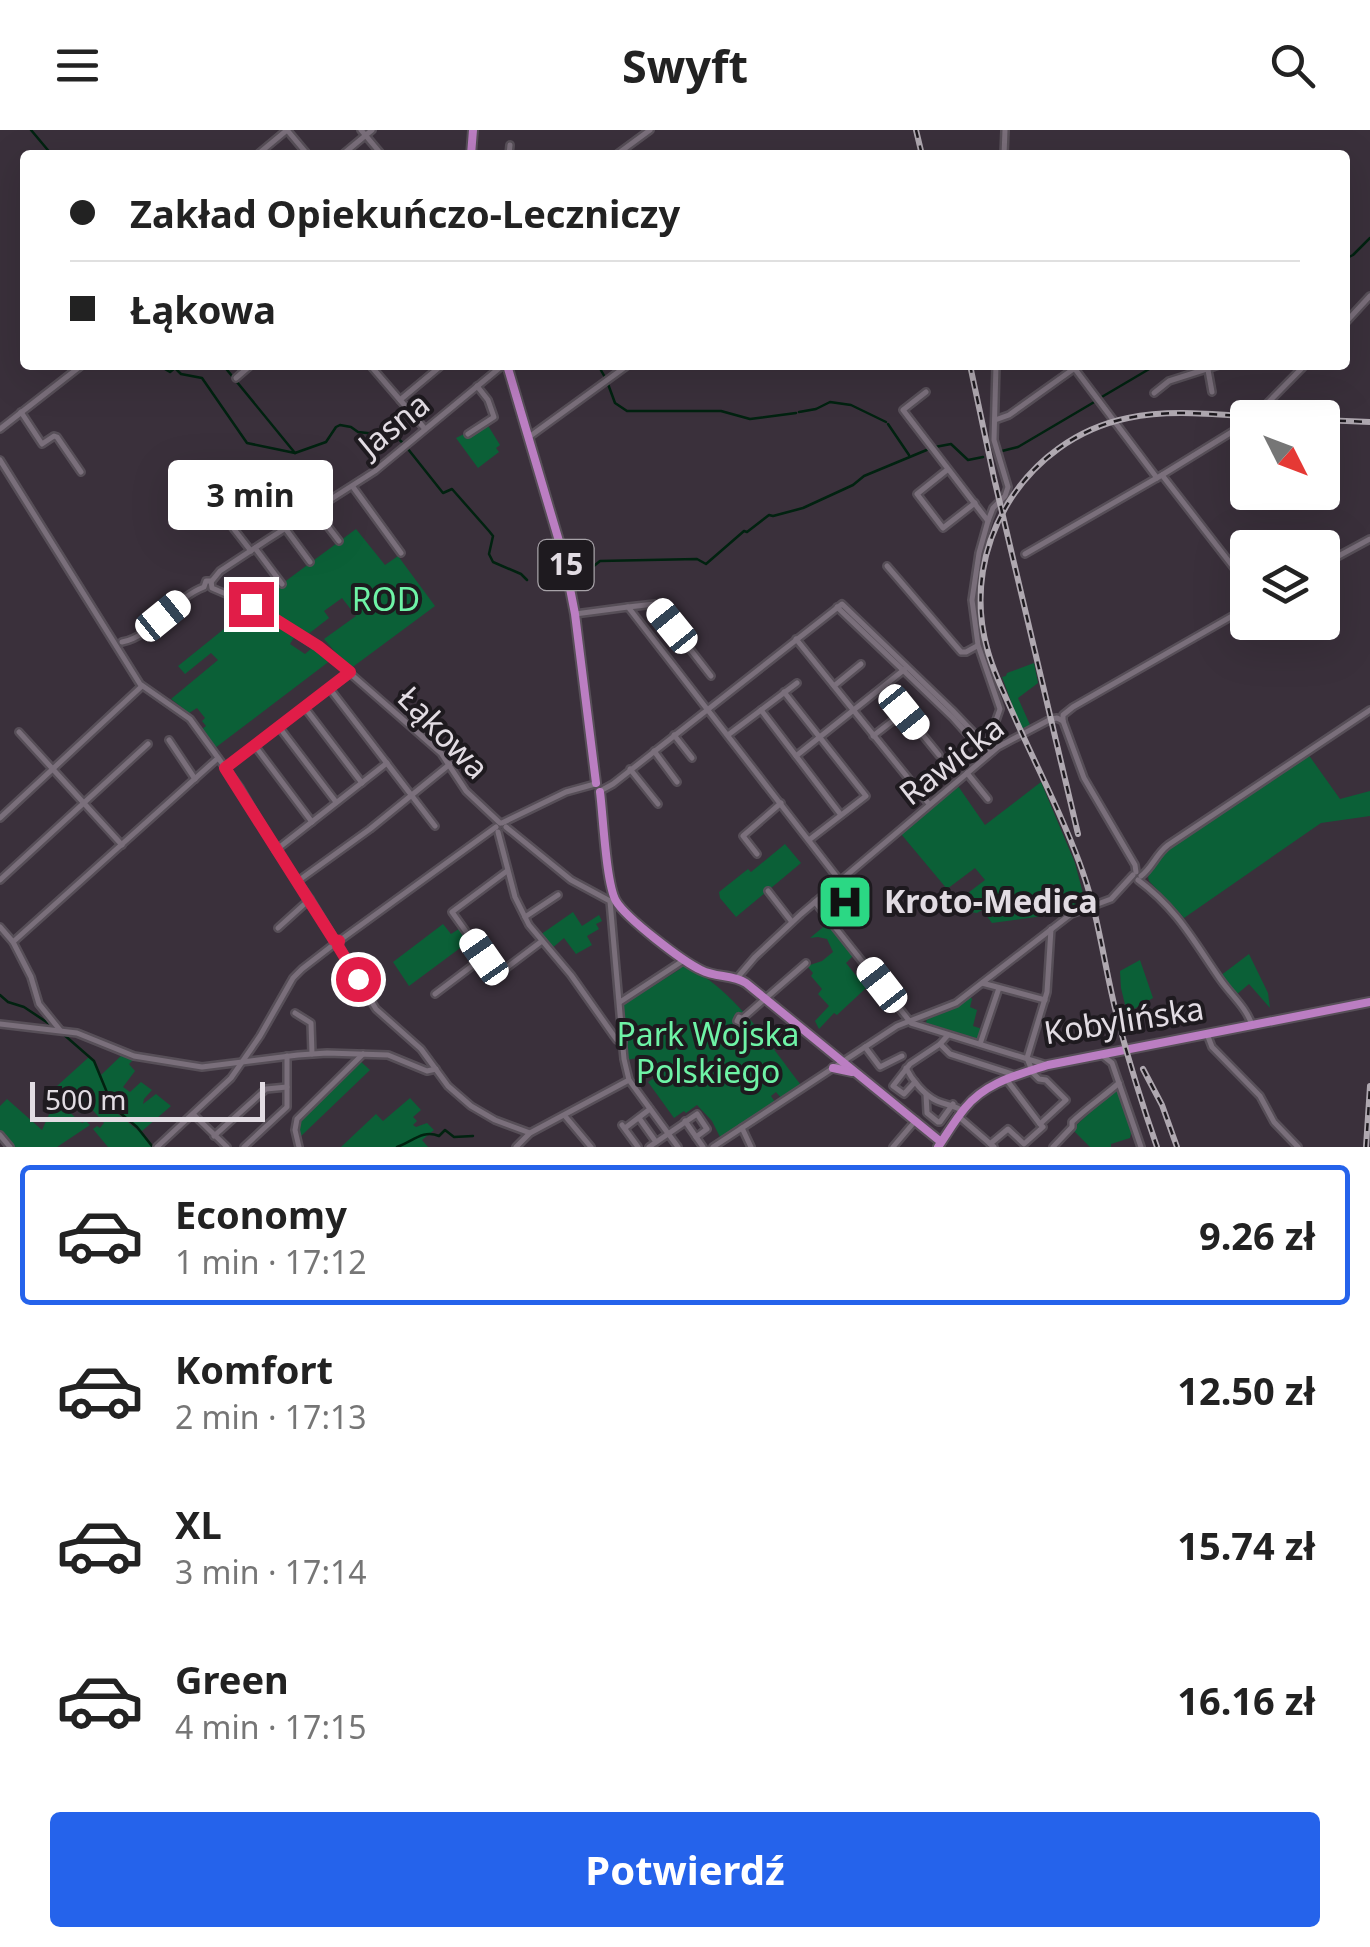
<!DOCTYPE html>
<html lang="pl">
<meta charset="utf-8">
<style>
:root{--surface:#fff;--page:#f2f2f2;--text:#222;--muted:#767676;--line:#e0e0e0;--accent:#2563eb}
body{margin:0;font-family:"Noto Sans",sans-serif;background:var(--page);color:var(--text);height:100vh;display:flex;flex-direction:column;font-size:38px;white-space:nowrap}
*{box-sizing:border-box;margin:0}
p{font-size:32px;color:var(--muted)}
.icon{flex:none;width:55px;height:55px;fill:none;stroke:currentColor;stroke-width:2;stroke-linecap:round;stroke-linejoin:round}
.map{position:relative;height:1017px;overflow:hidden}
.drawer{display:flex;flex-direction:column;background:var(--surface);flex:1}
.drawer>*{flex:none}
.top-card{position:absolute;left:20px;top:20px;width:1330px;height:220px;border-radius:10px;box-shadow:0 10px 40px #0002;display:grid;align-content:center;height:220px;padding:0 50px;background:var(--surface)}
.needle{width:65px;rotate:132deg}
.controls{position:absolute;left:1230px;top:270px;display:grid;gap:20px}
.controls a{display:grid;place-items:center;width:110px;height:110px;border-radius:10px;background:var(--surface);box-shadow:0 10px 40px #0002;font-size:50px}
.scale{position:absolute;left:30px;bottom:25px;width:235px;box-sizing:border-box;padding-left:10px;border:5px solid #e2dce3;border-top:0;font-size:28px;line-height:35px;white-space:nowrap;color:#e2dce3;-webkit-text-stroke:8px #1e1a1f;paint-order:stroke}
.end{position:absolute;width:45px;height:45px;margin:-22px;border:12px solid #e11d48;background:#fff;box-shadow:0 0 0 5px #fff}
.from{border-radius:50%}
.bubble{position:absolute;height:70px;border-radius:10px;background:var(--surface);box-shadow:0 10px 40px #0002;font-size:32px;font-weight:700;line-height:70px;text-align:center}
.car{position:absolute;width:30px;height:60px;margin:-30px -15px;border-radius:12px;box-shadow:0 0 8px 2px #0007;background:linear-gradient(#fff 24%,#345 0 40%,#fff 0 76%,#345 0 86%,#fff 0)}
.top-card b{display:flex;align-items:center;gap:35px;height:95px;font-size:38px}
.top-card b+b{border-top:2px solid var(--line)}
.top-card i{width:25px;height:25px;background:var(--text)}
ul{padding:18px 0 0;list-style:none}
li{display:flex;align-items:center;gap:30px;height:140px;margin:0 20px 15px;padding:0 30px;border:5px solid transparent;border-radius:10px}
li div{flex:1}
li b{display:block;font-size:38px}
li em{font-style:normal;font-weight:700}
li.current{border-color:var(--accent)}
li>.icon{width:90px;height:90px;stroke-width:1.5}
.action{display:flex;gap:20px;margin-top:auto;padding:20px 50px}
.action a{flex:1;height:115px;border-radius:10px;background:var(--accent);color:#fff;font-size:40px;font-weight:700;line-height:115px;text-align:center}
header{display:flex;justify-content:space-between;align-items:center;height:130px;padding:0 50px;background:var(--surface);font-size:45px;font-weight:700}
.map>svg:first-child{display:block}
</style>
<header><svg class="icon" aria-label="menu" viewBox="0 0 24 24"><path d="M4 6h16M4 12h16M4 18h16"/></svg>Swyft<svg class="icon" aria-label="search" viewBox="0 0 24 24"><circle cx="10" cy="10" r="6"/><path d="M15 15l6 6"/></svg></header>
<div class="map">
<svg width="1370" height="1017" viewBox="0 0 1370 1017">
<rect width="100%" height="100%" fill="#3a303b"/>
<g fill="#0b6037">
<polygon points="487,294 500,315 496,318 499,322 478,338 456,308 466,303 468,306"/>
<polygon points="356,399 385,435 398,426 435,476 350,539 324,509 356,486 342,468 324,481 329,488 307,505 256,473"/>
<polygon points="250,478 295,506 290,514 305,524 312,518 331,530 215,618 202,599 206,596 202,591 205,588 197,578 189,583 171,569 218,530 211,523 185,544 178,536"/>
<polygon points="1034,533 1038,553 1018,568 1031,597 1022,601 1002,547 1006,546 1007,543"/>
<polygon points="1308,624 1340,669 1370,661 1370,686 1321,693 1184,788 1149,751 1148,747 1160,724"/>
<polygon points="1041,652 1075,733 1086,775 1064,783 992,793 982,780 977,783 970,782 960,769 985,750 975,738 947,759 901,704 958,656 985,695"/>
<polygon points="785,714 801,733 736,787 720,768 719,762 748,739 751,742"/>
<polygon points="573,782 582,796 599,785 602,791 596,794 599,799 587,806 592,815 576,824 564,808 551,819 540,805"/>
<polygon points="828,793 854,825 846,833 866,858 837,885 834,883 819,899 815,891 829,876 818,864 822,859 811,846 813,843 807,836 822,831 833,822 827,809 818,807 810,808"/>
<polygon points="443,794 451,804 462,797 471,810 409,856 393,832"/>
<polygon points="1249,824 1268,863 1270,878 1249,854 1236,865 1220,846"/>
<polygon points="1140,830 1153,868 1127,883 1121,858 1120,841"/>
<path d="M 683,835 C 729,853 771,916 801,955 L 781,968 L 776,962 L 771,966 L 775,972 L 721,1009 L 712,991 L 697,975 L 686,983 L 684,981 L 674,988 L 648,952 L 660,944 L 647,926 L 627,930 L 623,875 L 680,839 L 680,837 Z"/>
<polygon points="970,866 972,869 970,877 977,880 973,896 982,899 979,909 926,893 927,889 954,879"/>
<polygon points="123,924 135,928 129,934 135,941 123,957 130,962 141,952 152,960 144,969 143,974 156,964 171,976 142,1001 114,977 101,945"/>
<polygon points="89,927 94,932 112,979 141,1003 151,1017 108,1017 93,999 97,996 100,998 104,993 90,977 80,983 57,956"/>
<polygon points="359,930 370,940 298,1009 298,990"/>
<polygon points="1118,957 1132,999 1130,1008 1111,1014 1111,1017 1090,1017 1072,999"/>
<polygon points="410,968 421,980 413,987 417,991 413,995 416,997 427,993 434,1000 422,1010 428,1017 341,1017 376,984 383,991"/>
<polygon points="7,969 42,1000 56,969 80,992 83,993 85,990 90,995 57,1017 12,1017 0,1003 0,976"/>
</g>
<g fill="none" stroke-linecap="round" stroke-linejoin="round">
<g stroke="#012210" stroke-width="2.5">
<polyline points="31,0 52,25"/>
<polyline points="1345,129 1353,125 1370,108"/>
<polyline points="158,235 170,242 175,238 181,244 202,248 247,313 295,323 326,312 336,297 340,295 351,297 358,302 395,306 403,313"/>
<polyline points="223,235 295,323"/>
<polyline points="598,235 606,249"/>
<polyline points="608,254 615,273 627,281 721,281 750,289 796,283"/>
<polyline points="1100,268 1156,235"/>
<polyline points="799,282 816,279 830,272 851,275 886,292"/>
<polyline points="888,294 909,325"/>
<polyline points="935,317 951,314 968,330 983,327"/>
<polyline points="408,319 443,363 452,359 489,401 493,406 489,424 493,432 521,444 527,450"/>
<polyline points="1002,321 1018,317 1096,271"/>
<polyline points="574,452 600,431 697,429 706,434 744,401 747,402 769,385 773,386 803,378 853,355 864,346 929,319"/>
<polyline points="0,865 8,872 24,877 54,897"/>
<polyline points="62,903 94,931 113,977 137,997 152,1016"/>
<path d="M 397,1017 C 412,1012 423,999 439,1006 L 445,1000 L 454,1007 L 473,1006"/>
</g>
<g stroke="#574f58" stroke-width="10">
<g id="minor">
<polyline points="287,0 308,25"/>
<polyline points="361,0 382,25"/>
<polyline points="257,25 287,0"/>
<polyline points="342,25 372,0"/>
<polyline points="509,25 510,15"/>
<polyline points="616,25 650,0"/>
<polyline points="1004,25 1005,0"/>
<polyline points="1345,193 1370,166"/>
<polyline points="370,235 425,299"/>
<polyline points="1075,239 1157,348"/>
<polyline points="1208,240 1212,262"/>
<polyline points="236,248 251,235"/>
<polyline points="926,262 903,280 988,391"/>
<polyline points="1154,263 1169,251 1219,235"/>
<polyline points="400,270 442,235"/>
<polyline points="21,282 42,314 54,306 57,307 81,342"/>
<polyline points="1253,288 1305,235"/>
<polyline points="995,290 1009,285 1079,235"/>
<polyline points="0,299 82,235"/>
<polyline points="468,304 494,287 488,270 477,256"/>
<polyline points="529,307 628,235"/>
<polyline points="0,330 140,554 190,589 240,658 276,720 310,769 335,810"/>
<polyline points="947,340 917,364 943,398 975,373"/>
<polyline points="287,343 339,411"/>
<polyline points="1162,345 1248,456"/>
<polyline points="353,357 401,423"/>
<polyline points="230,394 251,421"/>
<polyline points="285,398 310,432"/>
<polyline points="255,418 282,454"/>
<polyline points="1025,424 1162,345 1248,292"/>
<polyline points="1322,435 1370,409"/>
<polyline points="887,436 961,522 966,522 977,516"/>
<polyline points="211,452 220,441 267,410 375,341 503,235"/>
<polyline points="628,477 655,474 711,546"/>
<polyline points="837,477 953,588 987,626"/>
<polyline points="575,484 628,477 632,482 840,751"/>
<polyline points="796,509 929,674"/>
<path d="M 122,512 C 152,507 174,468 204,457 L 206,451 L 211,451 L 212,458 L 261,479 L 328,524 L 441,623 L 466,661 L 500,693"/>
<polyline points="834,556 861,534"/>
<polyline points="330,559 435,696"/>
<polyline points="784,562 866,666 809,710"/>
<polyline points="305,578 362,653"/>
<polyline points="761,580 841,685"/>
<polyline points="1063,591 1063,585 1073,577 1248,477"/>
<polyline points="1063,591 1084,648 1135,735 1136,742"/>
<polyline points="279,597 336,672"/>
<polyline points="19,602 122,715"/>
<polyline points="674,605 692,628"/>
<polyline points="728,605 797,553"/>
<polyline points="873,606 904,582 939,625"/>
<polyline points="169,610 195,649"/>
<polyline points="255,616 312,692"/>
<polyline points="980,618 989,610 1000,579 978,515 972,470 979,423 988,391 993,378 1005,366 1008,357 994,310 996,235"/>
<polyline points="654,621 677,652"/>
<polyline points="796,626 905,539"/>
<polyline points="225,638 350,543"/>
<polyline points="630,639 658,674"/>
<polyline points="967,643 988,669"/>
<polyline points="602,660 613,654 842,474 952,580 992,622"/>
<polyline points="0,688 142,556"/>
<polyline points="502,693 566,662 595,654"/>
<polyline points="506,697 571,750 610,771 624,929 629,950 678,1017"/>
<polyline points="498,702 515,767 529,795 571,845 614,906 617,910 623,912"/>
<polyline points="276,720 387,633"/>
<polyline points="757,724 743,706 781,673"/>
<polyline points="507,741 452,782 497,845 542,811"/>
<path d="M 1141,746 C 1152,738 1156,724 1168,715 L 1370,580"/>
<polyline points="0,750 148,614"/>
<path d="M 1138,750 C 1177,779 1193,810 1220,849 C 1231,865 1246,877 1252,895"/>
<polyline points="298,751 370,699 450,634"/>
<polyline points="768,761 792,792"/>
<polyline points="815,772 911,893 1047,935"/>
<polyline points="525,787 558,765"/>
<polyline points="0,797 13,812 31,847 39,874 60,900"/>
<polyline points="278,798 310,769"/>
<polyline points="339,811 496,697"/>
<polyline points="13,812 218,628"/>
<polyline points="338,816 376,879 421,919 448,956 471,976 495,990 530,1003"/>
<polyline points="737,848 755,827 801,784 998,617 1051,589 1057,588 1063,591"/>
<polyline points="982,853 1045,870"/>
<polyline points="435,864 484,827"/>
<polyline points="620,872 684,830"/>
<polyline points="295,883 311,893 312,924"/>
<polygon points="739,887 744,889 742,893 737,891"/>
<polyline points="743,888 806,833"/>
<polyline points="0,894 77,903 134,926 202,937 298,925 327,923 388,925 427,941 436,939"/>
<polyline points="1207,904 1212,917 1260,966 1274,992 1298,1017"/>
<polyline points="940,914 950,924 1015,945"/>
<polyline points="980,914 999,858"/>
<polyline points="865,917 880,937 902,926"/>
<polyline points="1102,925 1112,933 1141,1017"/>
<path d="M 906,938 C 912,950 924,965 937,971 C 946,975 954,975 963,981"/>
<polyline points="1006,949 1040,994"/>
<polyline points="915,952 904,964 893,956 910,934 940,914 948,905"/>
<polyline points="926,964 927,983 938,992 940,992 953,974"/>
<polyline points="193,984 227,1017"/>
<polyline points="565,986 591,1017"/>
<polyline points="958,986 994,1017"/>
<polyline points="639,988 656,1012"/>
<polyline points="685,991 703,1017"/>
<polyline points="622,995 638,1017"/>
<polyline points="625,998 650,979"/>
<polyline points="742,998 751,1017"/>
<polyline points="0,1005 10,1017"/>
<polyline points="214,1006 266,959 287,957"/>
<polyline points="990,1014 1008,999 1024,1014 1043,997 1040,994 1066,970 1046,950 1039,949 1033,943 1027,928 1047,862 1051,799"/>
<polyline points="157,1017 231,948 260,906 293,848 302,839 333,815"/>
<polyline points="244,1017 287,977 287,926"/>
<polyline points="299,1017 295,1000 297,989 363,924"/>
<polyline points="516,1017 530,1003 629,950"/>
<polyline points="649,1017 697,984 707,999 696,1007"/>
<polyline points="713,1017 897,896 956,873 1071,784 1111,769 1133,745"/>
<polyline points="893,1017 916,990"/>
<path d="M 1053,1017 L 1072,997 L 1072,992 C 1088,977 1103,967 1119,953"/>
</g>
</g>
<g stroke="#574f58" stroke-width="12">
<g id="major">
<polyline points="471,25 473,0"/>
<polyline points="507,235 564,428 575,484 596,653"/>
<path d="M 600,662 C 603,684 606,754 616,771 C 626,788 682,831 701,840 C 716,848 733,844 746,853 L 941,1012"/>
<polyline points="833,938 852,942"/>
<path d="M 938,1017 C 947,1004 955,990 965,978 C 986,952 1018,945 1048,935 L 1370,872"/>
</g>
</g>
<use href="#minor" stroke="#7a6f7b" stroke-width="5"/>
<use href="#major" stroke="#bb7ec2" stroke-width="8"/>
<g stroke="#afa8b0" stroke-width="6">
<g id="rail">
<polyline points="916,0 922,25"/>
<polyline points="970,235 994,348 1078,704"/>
<polyline points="1322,290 1370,292"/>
<polyline points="1143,939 1162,975 1177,1017"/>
<path d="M 1157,1017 C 1143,977 1130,935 1119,894 C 1105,843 1100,790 1082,740 C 1064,688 1037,638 1015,588 C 1005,565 993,542 987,518 C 959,416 1025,309 1128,288 C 1175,278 1225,286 1272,288"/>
<polyline points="1366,1017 1370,956"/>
</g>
</g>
<use href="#rail" stroke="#1e1a1f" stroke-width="2.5" stroke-dasharray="8" stroke-linecap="butt"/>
</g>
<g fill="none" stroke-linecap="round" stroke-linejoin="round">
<polyline stroke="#e11d48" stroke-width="12" points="251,474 318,516 350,542 225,638 334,810 339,811 338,816 358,849"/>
</g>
<defs>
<g id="hospital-square" transform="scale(2.875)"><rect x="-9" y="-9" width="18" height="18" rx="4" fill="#2bd884" stroke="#1e1a1f"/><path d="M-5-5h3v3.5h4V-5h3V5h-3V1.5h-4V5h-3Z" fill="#111"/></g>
</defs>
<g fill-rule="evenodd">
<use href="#hospital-square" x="845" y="772"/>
</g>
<g text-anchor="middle" stroke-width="8" stroke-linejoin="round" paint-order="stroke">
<rect fill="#1e1a1f" stroke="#a7a2a8" stroke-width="2.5" x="538.5" y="410" width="55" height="50" rx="8"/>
<g font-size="30" font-weight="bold" fill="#e2dce3">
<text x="566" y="445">15</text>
</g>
<g font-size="32" fill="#e2dce3" stroke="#1e1a1f">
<text transform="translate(394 295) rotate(-39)" y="11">Jasna</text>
<text transform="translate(443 603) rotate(46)" y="11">Łąkowa</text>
<text transform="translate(952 631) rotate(-38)" y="11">Rawicka</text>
<text transform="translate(1124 891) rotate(-9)" y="11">Kobylińska</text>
</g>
<g font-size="32" fill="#6ef3a6" stroke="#1e1a1f">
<text x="386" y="481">ROD</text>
<text x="708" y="916">Park Wojska<tspan x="708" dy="37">Polskiego</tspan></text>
</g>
<g font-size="32" font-weight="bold" fill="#e2dce3" stroke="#1e1a1f" text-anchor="start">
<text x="884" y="783">Kroto-Medica</text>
</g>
</g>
</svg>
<div class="controls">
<a><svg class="needle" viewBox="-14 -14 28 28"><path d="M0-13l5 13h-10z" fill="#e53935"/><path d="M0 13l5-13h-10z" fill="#767676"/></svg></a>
<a><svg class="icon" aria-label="layers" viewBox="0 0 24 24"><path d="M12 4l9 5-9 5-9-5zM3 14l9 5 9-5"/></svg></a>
</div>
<div class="scale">500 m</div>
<i class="end from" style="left:358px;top:849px"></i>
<i class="end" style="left:251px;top:474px"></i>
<div class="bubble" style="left:168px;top:330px;width:165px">3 min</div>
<i class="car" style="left:163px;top:486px;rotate:51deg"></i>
<i class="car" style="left:672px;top:496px;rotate:321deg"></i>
<i class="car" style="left:904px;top:582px;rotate:141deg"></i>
<i class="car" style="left:484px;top:827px;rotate:325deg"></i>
<i class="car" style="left:882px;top:855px;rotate:322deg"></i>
<div class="top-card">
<b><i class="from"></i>Zakład Opiekuńczo-Leczniczy</b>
<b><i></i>Łąkowa</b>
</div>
</div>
<section class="drawer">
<ul>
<li class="current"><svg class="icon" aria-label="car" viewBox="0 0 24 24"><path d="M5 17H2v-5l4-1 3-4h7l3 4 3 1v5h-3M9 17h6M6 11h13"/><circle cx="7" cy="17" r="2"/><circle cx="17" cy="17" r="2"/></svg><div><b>Economy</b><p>1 min · 17:12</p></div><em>9.26 zł</em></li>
<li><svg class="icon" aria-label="car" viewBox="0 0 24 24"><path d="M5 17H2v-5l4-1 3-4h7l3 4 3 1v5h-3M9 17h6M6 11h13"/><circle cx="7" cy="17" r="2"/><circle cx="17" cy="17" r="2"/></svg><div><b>Komfort</b><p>2 min · 17:13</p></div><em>12.50 zł</em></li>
<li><svg class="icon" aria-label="car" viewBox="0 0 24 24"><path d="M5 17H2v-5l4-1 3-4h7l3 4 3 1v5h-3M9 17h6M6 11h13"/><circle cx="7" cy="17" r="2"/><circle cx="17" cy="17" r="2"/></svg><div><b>XL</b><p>3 min · 17:14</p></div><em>15.74 zł</em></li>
<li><svg class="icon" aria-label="car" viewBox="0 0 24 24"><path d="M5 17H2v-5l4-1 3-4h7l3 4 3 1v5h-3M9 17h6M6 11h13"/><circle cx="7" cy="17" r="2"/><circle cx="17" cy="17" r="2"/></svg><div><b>Green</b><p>4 min · 17:15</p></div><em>16.16 zł</em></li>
</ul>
<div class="action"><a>Potwierdź</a></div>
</section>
